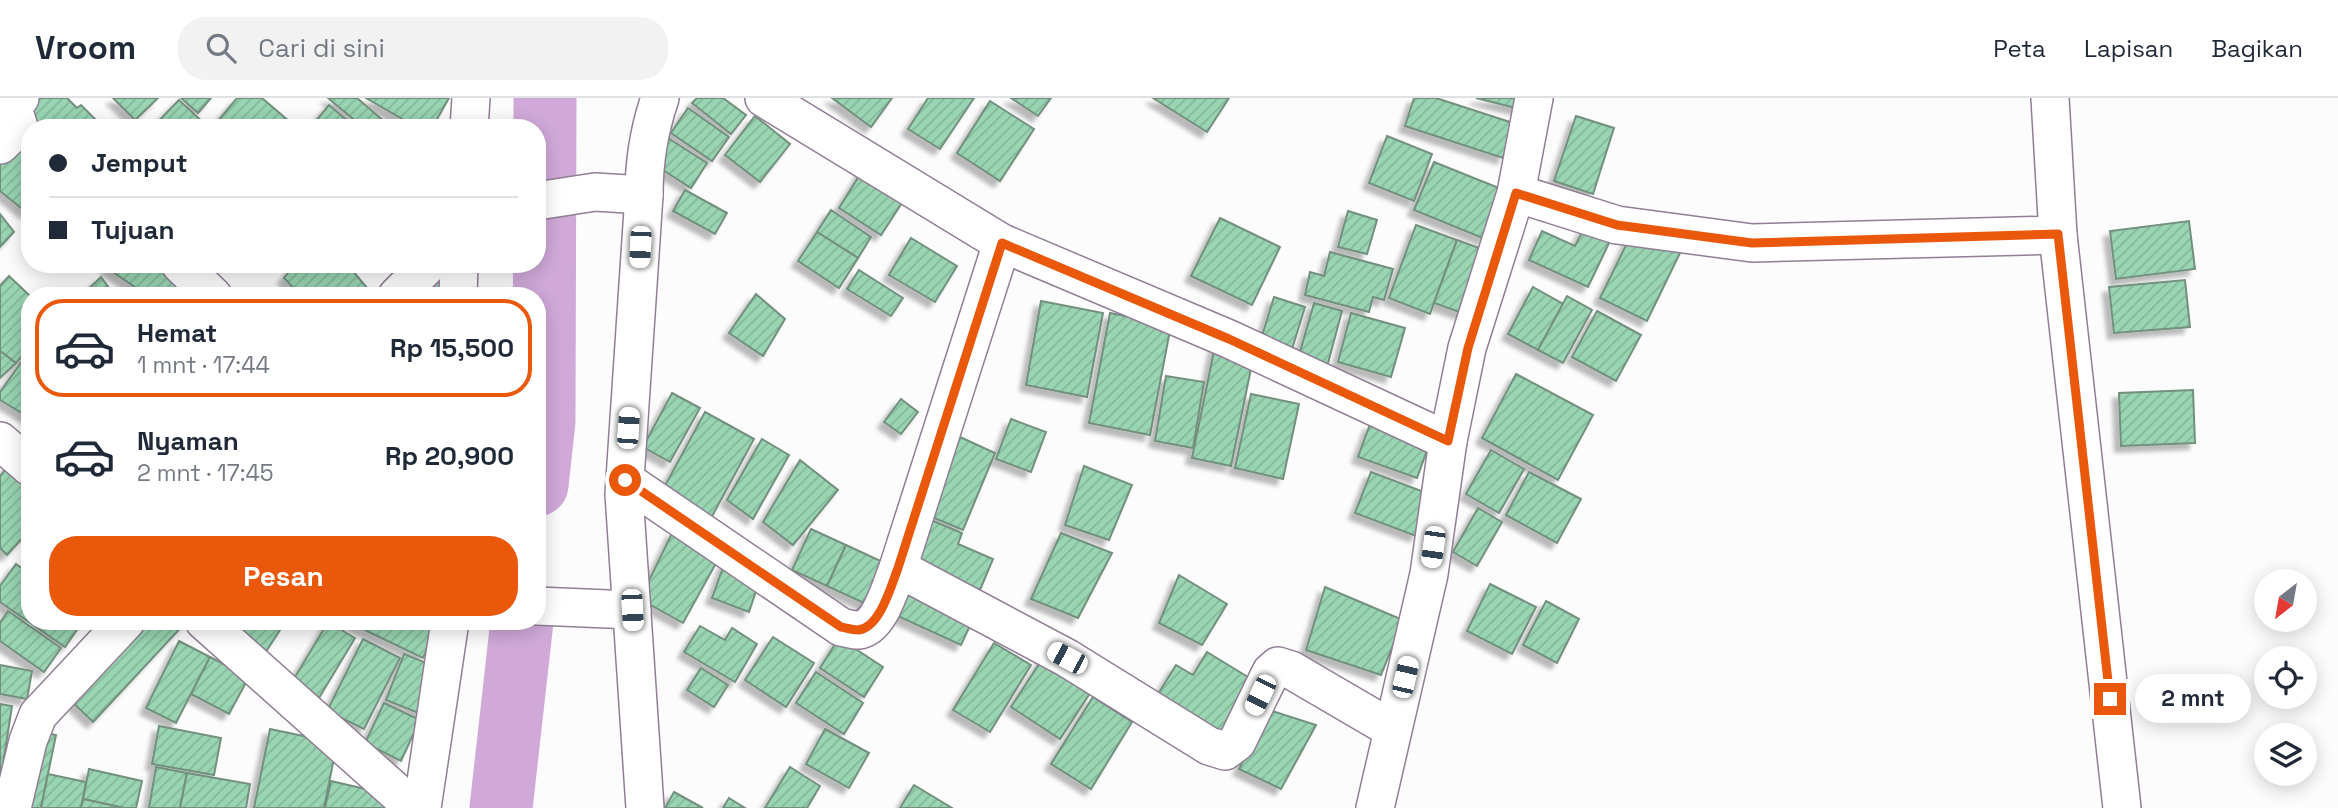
<!DOCTYPE html>
<html lang="id">
<meta charset="utf-8">
<style>
:root{--surface:#fff;--page:#f2f2f3;--text:#1f2937;--muted:#747a83;--line:#e0e1e3;--accent:#ea580c}
body{margin:0;font-family:"Space Grotesk",sans-serif;background:var(--page);color:var(--text);height:100vh;display:flex;flex-direction:column;font-size:26px;white-space:nowrap}
*{box-sizing:border-box;margin:0}
p{font-size:23px;color:var(--muted)}
.icon{flex:none;width:38px;height:38px;fill:none;stroke:currentColor;stroke-width:2;stroke-linecap:round;stroke-linejoin:round}
.map{position:relative;flex:1;overflow:hidden}
.side{position:absolute;left:21px;top:189px;width:525px;height:343px;display:flex;flex-direction:column;background:var(--surface);border-radius:28px;box-shadow:0 4px 18px #0003}
.side>*{flex:none}
.guide{position:absolute;left:21px;top:21px;width:525px;height:154px;border-radius:28px;box-shadow:0 4px 18px #0003;display:grid;align-content:center;height:154px;padding:0 28px;background:var(--surface)}
.needle{width:46px;rotate:211deg}
.fabs{position:absolute;left:2254px;top:471px;display:grid;gap:14px}
.fabs a{display:grid;place-items:center;width:63px;height:63px;border-radius:50%;background:var(--surface);box-shadow:0 4px 18px #0003;font-size:35px}
.end{position:absolute;width:32px;height:32px;margin:-16px;border:9px solid #ea580c;background:#fff;box-shadow:0 0 0 4px #fff}
.from{border-radius:50%}
.bubble{position:absolute;height:49px;border-radius:24px;background:var(--surface);box-shadow:0 4px 18px #0003;font-size:23px;font-weight:600;line-height:49px;text-align:center}
.car{position:absolute;width:21px;height:42px;margin:-21px -10px;border-radius:9px;box-shadow:0 0 5px 2px #0007;background:linear-gradient(#fff 24%,#345 0 40%,#fff 0 76%,#345 0 86%,#fff 0)}
.guide b{display:flex;align-items:center;gap:24px;height:66px;font-size:26px}
.guide b+b{border-top:2px solid var(--line)}
.guide i{width:18px;height:18px;background:var(--text)}
ul{padding:12px 0 0;list-style:none}
li{display:flex;align-items:center;gap:21px;height:98px;margin:0 14px 10px;padding:0 14px;border:4px solid transparent;border-radius:28px}
li div{flex:1}
li b{display:block;font-size:26px}
li em{font-style:normal;font-weight:600}
li.current{border-color:var(--accent)}
li>.icon{width:63px;height:63px;stroke-width:1.5}
.primary-button{display:flex;gap:14px;margin-top:auto;padding:14px 28px}
.primary-button a{flex:1;height:80px;border-radius:28px;background:var(--accent);color:#fff;font-size:28px;font-weight:600;line-height:80px;text-align:center}
header{display:flex;align-items:center;gap:42px;box-sizing:border-box;height:98px;padding:0 35px;background:var(--surface);border-bottom:2px solid var(--line)}
header strong{font-size:33px}
nav{display:flex;gap:38px;margin-inline-start:auto;font-size:24px}
.search{width:490px;height:63px;background:var(--page);display:flex;align-items:center;gap:18px;box-sizing:border-box;padding:0 24px;border-radius:28px;color:var(--muted);font-size:26px}
.map>svg:first-child{display:block}
</style>
<header>
<strong>Vroom</strong>
<div class="search"><svg class="icon" aria-label="search" viewBox="0 0 24 24"><circle cx="10" cy="10" r="6"/><path d="M15 15l6 6"/></svg>Cari di sini</div>
<nav><a>Peta</a><a>Lapisan</a><a>Bagikan</a></nav>
</header>
<div class="map">
<svg width="2338" height="710" viewBox="0 0 2338 710">
<defs>
<pattern id="building-hatch" width="6" height="6" patternUnits="userSpaceOnUse" patternTransform="scale(1.75)"><rect width="6" height="6" fill="#99d5b2"/><path d="M-1 1l2-2M0 6l6-6M5 7l2-2" fill="none" stroke="#84b799"/></pattern>
<filter id="shadow"><feDropShadow dx="-6" dy="6" stdDeviation="2" flood-color="#0004"/></filter>
</defs>
<rect width="100%" height="100%" fill="#fcfcfc"/>
<g fill="none" stroke-linecap="round" stroke-linejoin="round">
<g stroke="#d0a9d9" stroke-width="63">
<polyline points="537,387 544,323 545,0"/>
<polyline points="501,710 522,523"/>
</g>
</g>
<g fill="url(#building-hatch)" stroke="#73907e" stroke-width="2" filter="url(#shadow)">
<polygon points="30,0 67,0 77,10 81,7 104,30 44,30 22,8"/>
<polygon points="113,0 158,0 135,22"/>
<polygon points="181,0 211,0 198,15"/>
<polygon points="237,0 262,0 297,30 212,30"/>
<polygon points="328,0 357,0 392,30 364,30"/>
<polygon points="366,0 449,0 432,30 418,30"/>
<polygon points="697,0 723,0 746,17 731,36 692,5"/>
<polygon points="832,0 892,0 871,29"/>
<polygon points="928,0 974,0 940,51 908,31"/>
<polygon points="1011,0 1051,0 1038,18"/>
<polygon points="1153,0 1229,0 1207,34"/>
<polygon points="1414,0 1436,0 1513,25 1503,60 1405,28"/>
<polygon points="1476,0 1531,0 1528,13"/>
<polygon points="179,2 206,27 203,30 152,30"/>
<polygon points="990,3 1034,31 1000,83 957,55"/>
<polygon points="329,7 356,30 310,30"/>
<polygon points="688,10 729,39 712,63 671,35"/>
<polygon points="755,18 790,46 760,84 725,57"/>
<polygon points="1576,18 1614,30 1593,96 1554,83"/>
<polygon points="1387,38 1432,56 1414,103 1369,85"/>
<polygon points="30,40 30,109 26,114 0,93 0,60"/>
<polygon points="668,40 707,65 691,90 652,65"/>
<polygon points="1434,64 1504,92 1485,141 1414,112"/>
<polygon points="864,70 907,97 881,137 839,110"/>
<polygon points="685,92 727,115 715,136 673,113"/>
<polygon points="831,112 871,139 858,160 817,134"/>
<polygon points="1348,113 1377,122 1367,156 1338,149"/>
<polygon points="0,116 14,134 0,149"/>
<polygon points="1220,120 1280,149 1252,207 1191,178"/>
<polygon points="2189,123 2195,171 2116,181 2110,133"/>
<polygon points="1416,127 1457,142 1430,216 1389,200"/>
<polygon points="1584,130 1610,143 1588,189 1529,162 1542,133 1575,148"/>
<polygon points="1633,133 1680,155 1647,223 1600,200"/>
<polygon points="817,134 858,160 839,190 798,163"/>
<polygon points="911,140 957,168 935,204 889,177"/>
<polygon points="1457,142 1496,156 1473,219 1434,205"/>
<polygon points="1330,154 1393,171 1384,202 1373,199 1369,214 1305,197 1310,174 1324,178"/>
<polygon points="110,166 175,166 191,177 173,198 148,198 107,170"/>
<polygon points="295,166 347,166 374,198 301,198 284,180"/>
<polygon points="859,172 903,200 891,218 847,191"/>
<polygon points="428,174 452,192 447,198 410,198"/>
<polygon points="9,178 30,198 30,249 16,265 0,253 0,188"/>
<polygon points="101,179 115,198 81,198"/>
<polygon points="2185,182 2190,229 2114,235 2109,189"/>
<polygon points="1533,189 1563,206 1538,252 1508,236"/>
<polygon points="756,196 785,221 763,258 729,235"/>
<polygon points="1567,198 1592,212 1563,265 1538,252"/>
<polygon points="1274,199 1305,209 1292,251 1261,241"/>
<polygon points="1041,203 1103,215 1087,299 1026,287"/>
<polygon points="1314,205 1342,213 1327,269 1298,261"/>
<polygon points="1597,213 1641,237 1616,283 1572,259"/>
<polygon points="1110,215 1171,227 1150,337 1089,325"/>
<polygon points="1351,215 1405,230 1391,279 1338,264"/>
<polygon points="1215,248 1254,256 1231,368 1192,360"/>
<polygon points="30,252 30,320 0,302 0,294"/>
<polygon points="0,253 16,265 0,280"/>
<polygon points="1516,276 1593,317 1558,382 1482,340"/>
<polygon points="1166,278 1204,284 1193,350 1155,343"/>
<polygon points="2193,292 2195,345 2121,348 2119,295"/>
<polygon points="672,295 700,310 670,364 643,349"/>
<polygon points="1251,296 1299,306 1283,381 1235,370"/>
<polygon points="901,301 918,314 901,336 884,324"/>
<polygon points="705,314 754,341 710,422 661,395"/>
<polygon points="1011,321 1046,334 1031,374 996,361"/>
<polygon points="1370,326 1429,347 1417,380 1358,359"/>
<polygon points="960,339 995,355 963,432 927,417"/>
<polygon points="762,341 789,357 753,421 727,402"/>
<polygon points="1491,352 1524,371 1499,415 1466,396"/>
<polygon points="800,362 838,392 793,447 763,424"/>
<polygon points="10,366 30,383 30,432 7,457 0,450 0,378"/>
<polygon points="1084,368 1132,387 1109,442 1065,427"/>
<polygon points="1371,374 1432,397 1416,438 1355,415"/>
<polygon points="1529,374 1581,401 1557,445 1506,417"/>
<polygon points="1478,410 1502,424 1477,468 1453,454"/>
<polygon points="926,420 962,435 958,446 993,461 980,492 944,477 905,469"/>
<polygon points="811,431 846,447 827,488 792,472"/>
<polygon points="673,433 720,458 683,525 640,501"/>
<polygon points="1061,435 1112,455 1078,520 1031,501"/>
<polygon points="846,447 887,466 868,507 827,488"/>
<polygon points="725,464 761,478 749,514 712,500"/>
<polygon points="16,466 30,476 30,523 83,523 65,549 0,504 0,488"/>
<polygon points="1179,477 1227,506 1202,547 1159,525"/>
<polygon points="904,483 975,517 961,547 889,514"/>
<polygon points="1490,486 1536,509 1512,556 1467,533"/>
<polygon points="1325,489 1403,522 1381,577 1306,552"/>
<polygon points="1546,503 1579,521 1557,565 1523,547"/>
<polygon points="8,513 61,550 44,574 0,543 0,525"/>
<polygon points="132,523 186,524 93,624 64,596"/>
<polygon points="225,523 273,523 282,529 265,555"/>
<polygon points="346,523 440,523 423,560"/>
<polygon points="328,524 355,540 319,600 292,584"/>
<polygon points="700,528 725,542 732,530 757,546 735,584 684,554"/>
<polygon points="773,539 814,565 786,609 745,582"/>
<polygon points="839,540 883,569 864,599 820,570"/>
<polygon points="363,541 400,560 364,631 327,613"/>
<polygon points="179,543 210,559 176,625 146,610"/>
<polygon points="994,545 1031,567 990,634 953,612"/>
<polygon points="1207,554 1261,587 1227,644 1155,601 1176,567 1193,577"/>
<polygon points="404,556 439,570 421,616 386,602"/>
<polygon points="210,559 249,579 229,616 191,596"/>
<polygon points="1043,560 1092,592 1060,641 1011,609"/>
<polygon points="0,567 32,573 27,601 0,596"/>
<polygon points="701,570 728,587 714,609 687,592"/>
<polygon points="816,574 863,605 844,636 796,605"/>
<polygon points="1093,599 1132,624 1091,691 1051,666"/>
<polygon points="384,605 420,622 401,663 365,645"/>
<polygon points="0,606 12,608 1,679 0,679"/>
<polygon points="1269,612 1316,627 1281,691 1239,671"/>
<polygon points="159,628 221,640 214,677 152,666"/>
<polygon points="270,631 337,645 324,710 254,710"/>
<polygon points="825,631 869,655 849,690 806,666"/>
<polygon points="35,633 56,637 41,710 19,710"/>
<polygon points="156,669 187,675 180,710 149,710"/>
<polygon points="790,669 820,688 807,710 765,710"/>
<polygon points="89,671 142,683 136,710 124,710 83,701"/>
<polygon points="187,675 250,686 246,710 180,710"/>
<polygon points="48,676 86,684 81,710 41,710"/>
<polygon points="331,683 391,697 388,710 325,710"/>
<polygon points="914,687 952,710 900,710"/>
<polygon points="674,694 703,710 665,710"/>
<polygon points="729,700 745,710 723,710"/>
<polygon points="83,701 124,710 81,710"/>
</g>
<g fill="none" stroke-linecap="round" stroke-linejoin="round">
<g stroke="#917e95" stroke-width="40">
<g id="street">
<polyline points="764,0 1002,145 1229,241 1448,343"/>
<polyline points="2050,0 2058,137 2122,710"/>
<polyline points="469,30 471,0"/>
<polyline points="0,47 19,29 12,7 20,0"/>
<polyline points="1516,95 1617,127 1752,145 2058,137"/>
<polyline points="537,103 595,94 644,97"/>
<polyline points="180,166 213,198"/>
<polyline points="397,198 429,166"/>
<polyline points="458,198 459,166"/>
<polyline points="0,343 30,369"/>
<path d="M 625,382 L 841,529 C 846,530 853,532 858,532 C 880,530 891,487 898,470 L 1002,145"/>
<polyline points="898,470 1067,560 1209,648 1225,653 1237,644 1271,574 1278,568 1291,572 1392,631"/>
<polyline points="537,508 632,512"/>
<polyline points="204,523 414,710"/>
<polyline points="12,710 28,643 38,617 126,523"/>
<polyline points="422,710 450,523"/>
<path d="M 645,710 L 624,396 L 644,97 C 644,63 649,32 660,0"/>
<polyline points="1375,710 1429,476 1448,343 1467,250 1516,95 1534,0"/>
</g>
</g>
<use href="#street" stroke="#fff" stroke-width="37"/>
</g>
<g fill="none" stroke-linecap="round" stroke-linejoin="round">
<path stroke="#ea580c" stroke-width="9" d="M 625,382 L 841,529 C 846,530 853,532 858,532 C 880,530 891,488 898,470 L 1002,145 L 1229,241 L 1448,343 L 1468,250 L 1516,95 L 1617,127 L 1752,145 L 2058,136 L 2110,601"/>
</g>
</svg>
<div class="fabs">
<a><svg class="needle" viewBox="-14 -14 28 28"><path d="M0-13l5 13h-10z" fill="#e53935"/><path d="M0 13l5-13h-10z" fill="#747a83"/></svg></a>
<a><svg class="icon" aria-label="locate" viewBox="0 0 24 24"><circle cx="12" cy="12" r="6"/><path d="M12 2v4M12 18v4M2 12h4M18 12h4"/></svg></a>
<a><svg class="icon" aria-label="layers" viewBox="0 0 24 24"><path d="M12 4l9 5-9 5-9-5zM3 14l9 5 9-5"/></svg></a>
</div>
<i class="end from" style="left:625px;top:382px"></i>
<i class="end" style="left:2110px;top:601px"></i>
<div class="bubble" style="left:2135px;top:576px;width:116px">2 mnt</div>
<i class="car" style="left:640px;top:149px;rotate:183deg"></i>
<i class="car" style="left:628px;top:330px;rotate:4deg"></i>
<i class="car" style="left:1433px;top:449px;rotate:188deg"></i>
<i class="car" style="left:632px;top:512px;rotate:177deg"></i>
<i class="car" style="left:1067px;top:560px;rotate:298deg"></i>
<i class="car" style="left:1405px;top:579px;rotate:13deg"></i>
<i class="car" style="left:1260px;top:597px;rotate:206deg"></i>
<div class="guide">
<b><i class="from"></i>Jemput</b>
<b><i></i>Tujuan</b>
</div>
<section class="side">
<ul>
<li class="current"><svg class="icon" aria-label="car" viewBox="0 0 24 24"><path d="M5 17H2v-5l4-1 3-4h7l3 4 3 1v5h-3M9 17h6M6 11h13"/><circle cx="7" cy="17" r="2"/><circle cx="17" cy="17" r="2"/></svg><div><b>Hemat</b><p>1 mnt · 17:44</p></div><em>Rp 15,500</em></li>
<li><svg class="icon" aria-label="car" viewBox="0 0 24 24"><path d="M5 17H2v-5l4-1 3-4h7l3 4 3 1v5h-3M9 17h6M6 11h13"/><circle cx="7" cy="17" r="2"/><circle cx="17" cy="17" r="2"/></svg><div><b>Nyaman</b><p>2 mnt · 17:45</p></div><em>Rp 20,900</em></li>
</ul>
<div class="primary-button"><a>Pesan</a></div>
</section>
</div>
